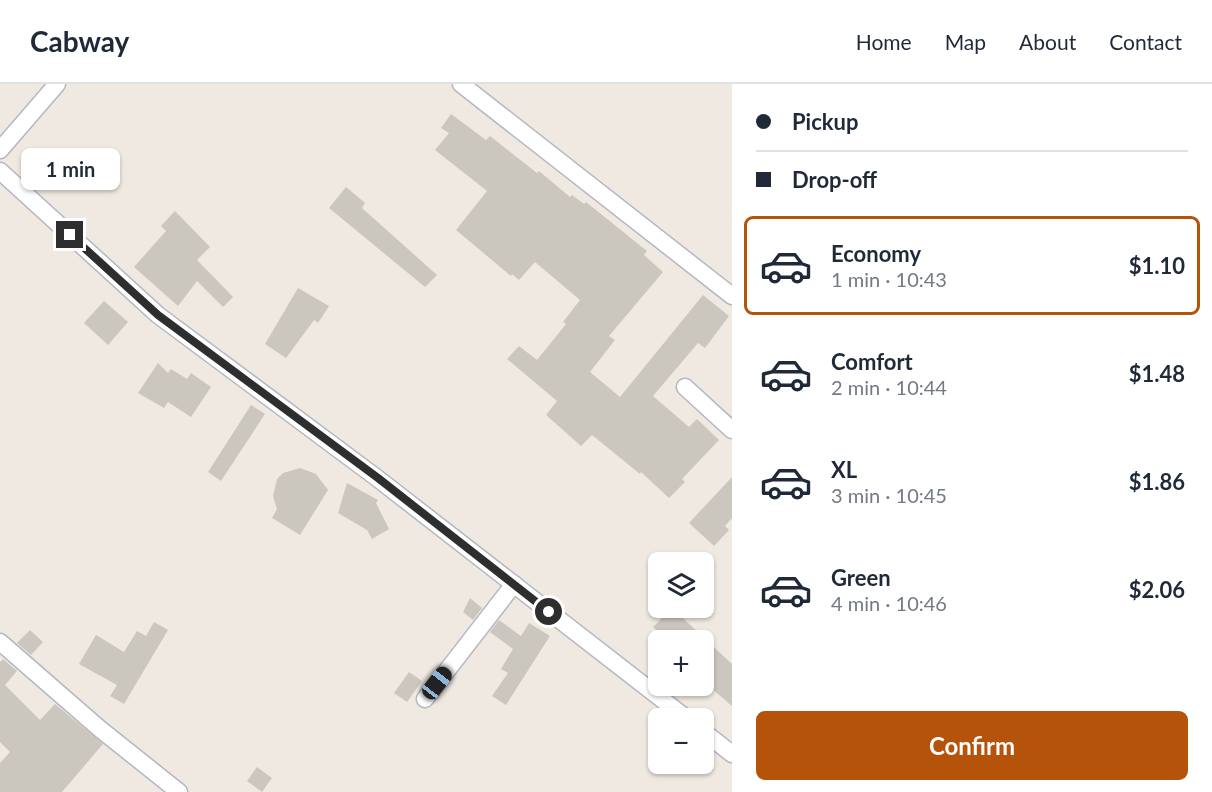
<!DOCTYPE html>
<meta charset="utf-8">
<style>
:root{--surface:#fff;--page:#f6f6f7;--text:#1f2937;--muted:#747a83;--line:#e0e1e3;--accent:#b45309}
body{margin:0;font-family:Lato,sans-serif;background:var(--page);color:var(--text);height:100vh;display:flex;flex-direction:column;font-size:22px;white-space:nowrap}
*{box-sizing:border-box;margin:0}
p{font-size:20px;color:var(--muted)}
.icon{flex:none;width:33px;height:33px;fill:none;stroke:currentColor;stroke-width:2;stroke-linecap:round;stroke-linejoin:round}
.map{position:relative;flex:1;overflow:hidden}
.details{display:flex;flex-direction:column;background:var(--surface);width:480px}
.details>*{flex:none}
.banner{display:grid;align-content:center;height:132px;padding:0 24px;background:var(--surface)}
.tools{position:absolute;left:648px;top:468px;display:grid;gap:12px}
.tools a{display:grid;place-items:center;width:66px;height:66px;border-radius:9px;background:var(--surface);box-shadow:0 2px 4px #0004;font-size:30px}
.end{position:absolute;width:27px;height:27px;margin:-14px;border:8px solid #2e2e2e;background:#fff;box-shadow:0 0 0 3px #fff}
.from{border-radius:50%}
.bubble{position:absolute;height:42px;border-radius:9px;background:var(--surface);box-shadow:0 2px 4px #0004;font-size:20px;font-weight:700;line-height:42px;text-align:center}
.car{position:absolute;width:18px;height:36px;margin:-18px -9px;border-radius:8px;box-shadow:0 0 4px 2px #0007;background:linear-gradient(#222 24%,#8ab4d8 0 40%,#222 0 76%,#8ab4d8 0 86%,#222 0)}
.banner b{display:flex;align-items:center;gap:21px;height:57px;font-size:22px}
.banner b+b{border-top:2px solid var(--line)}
.banner i{width:15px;height:15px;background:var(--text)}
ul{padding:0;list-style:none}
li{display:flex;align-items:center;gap:18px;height:99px;margin:0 12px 9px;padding:0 12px;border:3px solid transparent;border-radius:9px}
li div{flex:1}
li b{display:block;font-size:22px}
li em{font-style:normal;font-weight:700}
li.current{border-color:var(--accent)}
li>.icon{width:54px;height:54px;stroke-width:1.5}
.primary-button{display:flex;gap:12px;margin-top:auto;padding:12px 24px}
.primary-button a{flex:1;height:69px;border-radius:9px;background:var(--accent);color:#fff;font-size:24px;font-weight:700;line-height:69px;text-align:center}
header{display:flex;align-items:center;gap:36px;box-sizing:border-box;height:84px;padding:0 30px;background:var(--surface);border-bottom:2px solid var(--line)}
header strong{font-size:28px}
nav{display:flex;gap:33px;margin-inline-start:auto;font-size:21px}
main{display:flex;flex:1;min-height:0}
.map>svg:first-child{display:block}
</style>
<header>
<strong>Cabway</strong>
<nav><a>Home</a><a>Map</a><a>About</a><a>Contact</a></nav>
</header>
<main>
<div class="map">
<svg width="732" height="708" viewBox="0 0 732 708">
<rect width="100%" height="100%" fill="#efe9e1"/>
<g fill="#cbc7bf">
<polygon points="451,30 486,56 490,52 537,89 539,87 570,113 572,111 584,120 586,118 647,167 644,171 663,188 609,252 615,256 590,288 620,313 703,211 729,232 705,264 698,259 653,312 689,343 697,335 719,356 682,395 685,398 669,414 641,388 640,390 592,351 581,362 546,331 557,317 507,275 519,262 537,276 566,240 563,238 580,216 535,178 519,196 512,190 511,192 456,146 487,107 435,66 449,49 441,44"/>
<polygon points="346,103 365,119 362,124 437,191 425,203 329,124"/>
<polygon points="175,127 210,163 197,176 233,213 223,223 197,197 178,222 134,183 166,147 161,142"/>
<polygon points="298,204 329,222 318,239 314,236 286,274 265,260"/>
<polygon points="104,217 128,238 108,261 84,239"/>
<polygon points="158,279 168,289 171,285 187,295 191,289 211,303 191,333 168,318 164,324 138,309"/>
<polygon points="251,321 265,330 221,397 208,388"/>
<polygon points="300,384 316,390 328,406 300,451 272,434 277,425 273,412 277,395 283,389"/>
<polygon points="732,393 732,434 725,442 729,446 714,462 689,439"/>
<polygon points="347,399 378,416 376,419 389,445 372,455 367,446 338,429"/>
<polygon points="470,514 482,524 473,536 463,528"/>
<polygon points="672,524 732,580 732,622 704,598 704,556 667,556 653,543"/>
<polygon points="499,536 521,552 529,539 550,552 506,621 492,612 508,589 501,585 513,565 490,548"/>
<polygon points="154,538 168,546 124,620 110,612 117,601 79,580 96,551 124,568 137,547 146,552"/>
<polygon points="30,546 43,558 31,571 17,559"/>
<polygon points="3,575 17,587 5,601 40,636 55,620 103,660 62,708 0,708 0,679 10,668 0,658 0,578"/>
<polygon points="409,588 422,597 407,618 394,609"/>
<polygon points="257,683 272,694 262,708 247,697"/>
</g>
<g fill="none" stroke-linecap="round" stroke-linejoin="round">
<g stroke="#b4b7c1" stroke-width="19">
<g id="minor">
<polyline points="461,0 732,212"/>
<polyline points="0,66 57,0"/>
<polyline points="0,87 158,231 377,394 686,634"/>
<polyline points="685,303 732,346"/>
<polyline points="0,558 100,645 179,708"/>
<polyline points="425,615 514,500"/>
<polyline points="704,648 732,670"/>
</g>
</g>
<use href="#minor" stroke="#fff" stroke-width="16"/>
</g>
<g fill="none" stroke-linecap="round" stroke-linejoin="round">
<polyline stroke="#2e2e2e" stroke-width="8" points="70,151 158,231 378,394 549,528"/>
</g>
</svg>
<div class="tools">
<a><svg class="icon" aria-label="layers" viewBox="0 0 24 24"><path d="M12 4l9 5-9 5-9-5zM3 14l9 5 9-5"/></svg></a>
<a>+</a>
<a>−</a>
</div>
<i class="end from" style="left:549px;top:528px"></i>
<i class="end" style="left:70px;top:151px"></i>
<div class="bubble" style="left:21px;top:64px;width:99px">1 min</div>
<i class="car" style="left:437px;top:599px;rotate:38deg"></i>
</div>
<section class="details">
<div class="banner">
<b><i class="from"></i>Pickup</b>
<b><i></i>Drop-off</b>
</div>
<ul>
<li class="current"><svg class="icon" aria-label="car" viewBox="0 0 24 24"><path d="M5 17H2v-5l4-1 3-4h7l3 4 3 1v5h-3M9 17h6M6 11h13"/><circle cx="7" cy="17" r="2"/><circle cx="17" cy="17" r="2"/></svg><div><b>Economy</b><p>1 min · 10:43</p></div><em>$1.10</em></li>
<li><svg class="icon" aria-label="car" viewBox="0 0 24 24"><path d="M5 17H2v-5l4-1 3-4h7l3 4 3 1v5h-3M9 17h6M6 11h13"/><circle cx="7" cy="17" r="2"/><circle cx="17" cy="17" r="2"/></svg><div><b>Comfort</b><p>2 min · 10:44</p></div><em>$1.48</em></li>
<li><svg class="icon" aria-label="car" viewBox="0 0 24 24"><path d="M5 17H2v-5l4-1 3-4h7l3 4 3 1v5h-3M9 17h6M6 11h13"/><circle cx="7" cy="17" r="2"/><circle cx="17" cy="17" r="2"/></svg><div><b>XL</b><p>3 min · 10:45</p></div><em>$1.86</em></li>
<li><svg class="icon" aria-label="car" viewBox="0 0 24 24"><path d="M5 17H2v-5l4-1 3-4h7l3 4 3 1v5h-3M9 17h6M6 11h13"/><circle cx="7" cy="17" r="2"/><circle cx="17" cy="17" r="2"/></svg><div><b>Green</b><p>4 min · 10:46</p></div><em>$2.06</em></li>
</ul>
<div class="primary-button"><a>Confirm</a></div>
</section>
</main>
